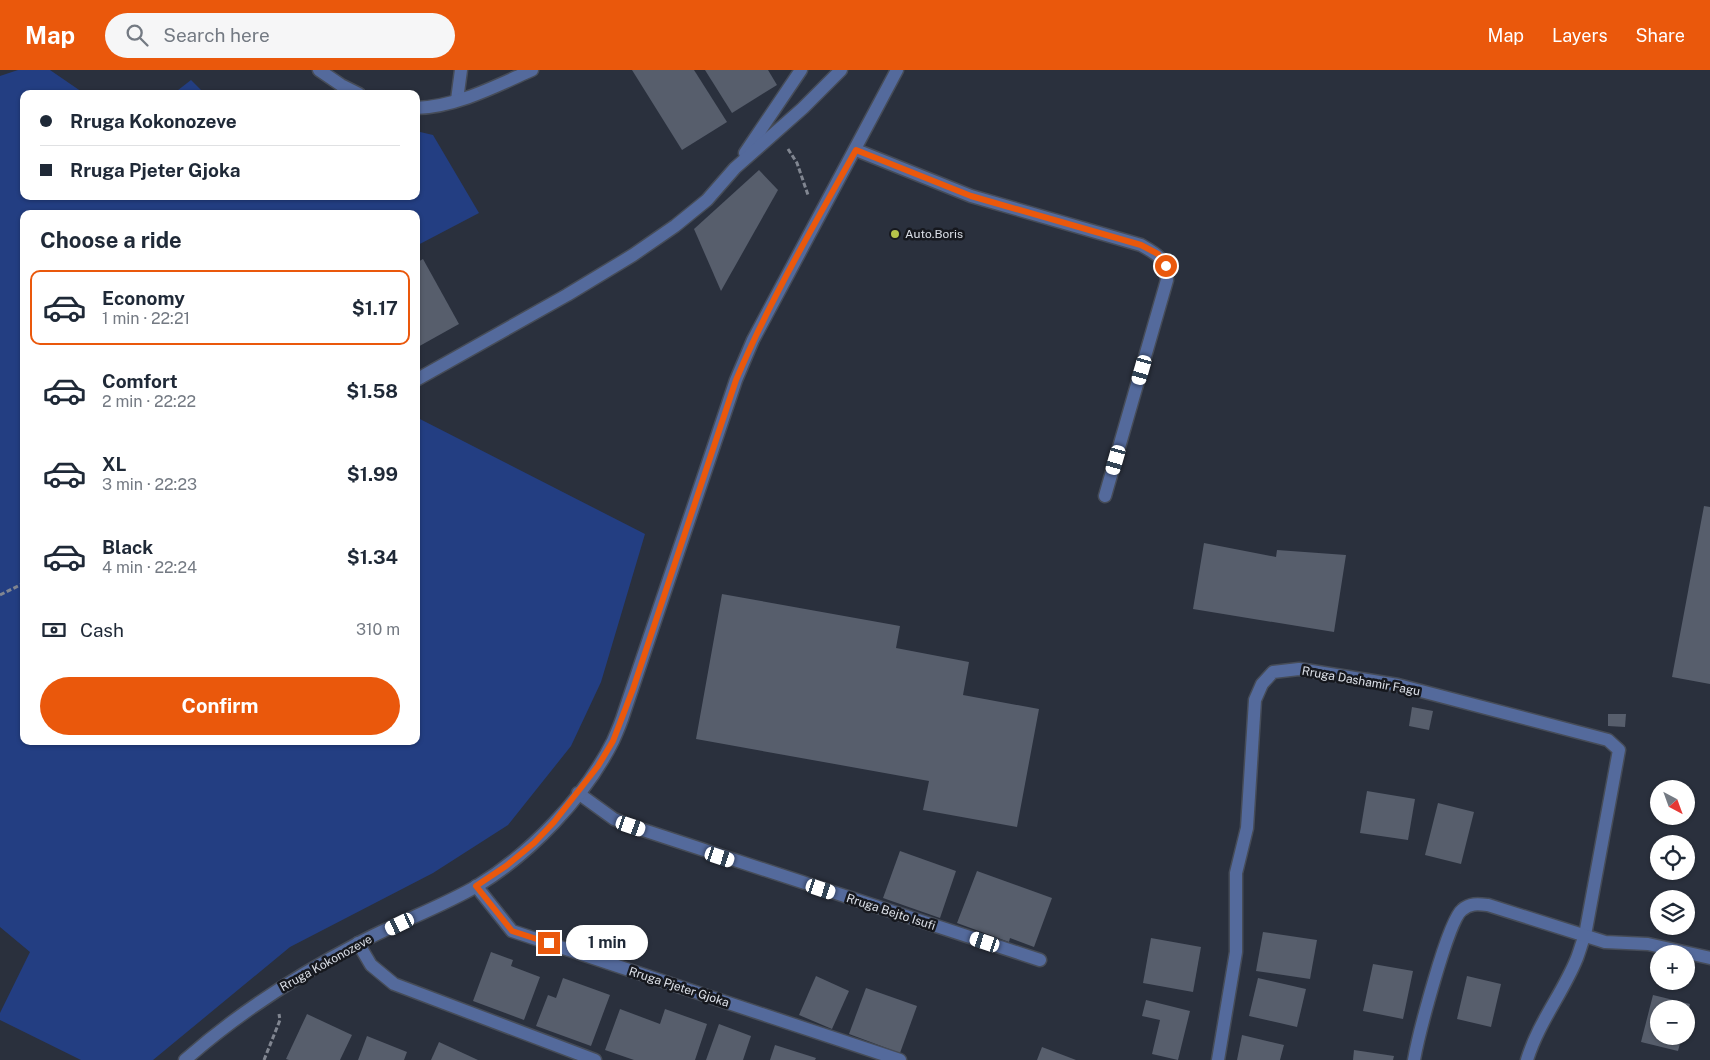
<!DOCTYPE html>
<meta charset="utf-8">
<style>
:root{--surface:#fff;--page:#f6f6f7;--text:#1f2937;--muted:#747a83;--line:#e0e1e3;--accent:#ea580c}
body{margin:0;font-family:"Public Sans",sans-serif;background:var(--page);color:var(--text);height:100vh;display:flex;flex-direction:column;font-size:19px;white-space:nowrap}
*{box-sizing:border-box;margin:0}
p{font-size:16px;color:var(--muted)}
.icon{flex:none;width:28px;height:28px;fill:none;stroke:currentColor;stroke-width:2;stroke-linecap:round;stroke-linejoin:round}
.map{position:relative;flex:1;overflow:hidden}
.panel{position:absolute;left:20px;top:140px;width:400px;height:535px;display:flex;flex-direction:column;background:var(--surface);border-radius:10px;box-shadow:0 1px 4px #0004}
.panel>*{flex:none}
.guide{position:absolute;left:20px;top:20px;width:400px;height:110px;border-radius:10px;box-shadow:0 1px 4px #0004;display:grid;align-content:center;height:110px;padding:0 20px;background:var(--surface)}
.needle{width:32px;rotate:139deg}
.fabs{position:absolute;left:1650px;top:710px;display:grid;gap:10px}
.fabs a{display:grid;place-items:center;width:45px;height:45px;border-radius:50%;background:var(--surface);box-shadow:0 1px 4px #0004;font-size:25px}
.end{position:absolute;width:22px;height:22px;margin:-11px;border:6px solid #ea580c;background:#fff;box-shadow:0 0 0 2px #fff}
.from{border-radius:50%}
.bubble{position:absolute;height:35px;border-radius:18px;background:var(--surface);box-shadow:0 1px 4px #0004;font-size:16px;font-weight:700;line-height:35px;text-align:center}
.car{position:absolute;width:15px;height:30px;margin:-15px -8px;border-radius:6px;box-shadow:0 0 4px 1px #0007;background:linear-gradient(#fff 24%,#345 0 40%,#fff 0 76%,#345 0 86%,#fff 0)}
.guide b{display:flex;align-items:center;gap:18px;height:48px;font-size:19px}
.guide b+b{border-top:1px solid var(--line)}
.guide i{width:12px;height:12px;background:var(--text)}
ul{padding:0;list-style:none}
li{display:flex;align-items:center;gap:15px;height:75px;margin:0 10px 8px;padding:0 10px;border:2px solid transparent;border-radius:10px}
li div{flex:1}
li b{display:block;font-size:19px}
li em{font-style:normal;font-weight:700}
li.active{border-color:var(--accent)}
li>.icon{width:45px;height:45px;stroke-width:1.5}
h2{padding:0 20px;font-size:22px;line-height:60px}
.pay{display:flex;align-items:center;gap:12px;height:55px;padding:0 20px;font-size:19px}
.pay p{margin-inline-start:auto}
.action{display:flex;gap:10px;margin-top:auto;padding:10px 20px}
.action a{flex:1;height:58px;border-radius:30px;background:var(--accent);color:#fff;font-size:20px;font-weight:700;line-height:58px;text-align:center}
header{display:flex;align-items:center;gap:30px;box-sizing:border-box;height:70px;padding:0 25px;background:var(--accent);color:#fff}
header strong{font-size:24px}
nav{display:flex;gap:28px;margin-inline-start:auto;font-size:18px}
.search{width:350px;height:45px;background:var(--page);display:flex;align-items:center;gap:12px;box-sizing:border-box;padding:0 18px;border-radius:28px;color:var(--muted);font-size:19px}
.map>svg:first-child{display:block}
</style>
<header>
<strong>Map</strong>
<div class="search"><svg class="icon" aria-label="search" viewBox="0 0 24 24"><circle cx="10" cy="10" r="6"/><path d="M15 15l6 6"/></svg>Search here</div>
<nav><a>Map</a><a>Layers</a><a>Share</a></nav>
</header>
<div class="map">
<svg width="1710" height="990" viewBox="0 0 1710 990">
<rect width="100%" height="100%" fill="#2a303d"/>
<g fill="#233e82">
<polygon points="18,0 50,0 85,24 24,24 24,126 416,126 416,61 433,65 479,143 416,176 416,144 24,144 24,671 416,671 416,347 645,464 601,612 571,676 508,755 433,803 290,877 153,990 81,990 0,950 0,943 30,882 0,857 0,6"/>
<polygon points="191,10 205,24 173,24"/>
</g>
<g fill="#575e6c">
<polygon points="632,0 694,0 727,52 682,80"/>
<polygon points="705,0 768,0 777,15 732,43"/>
<polygon points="759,100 778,120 721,221 694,159"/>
<polygon points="423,189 459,254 416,278 416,193"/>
<polygon points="1704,436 1710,437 1710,614 1672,607"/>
<polygon points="1204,473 1276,487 1277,480 1346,485 1334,562 1193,539"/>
<polygon points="722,524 900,556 896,578 969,592 963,625 1039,639 1017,757 923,740 929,711 696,669"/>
<polygon points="1412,637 1433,641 1429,660 1409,656"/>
<polygon points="1608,644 1626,644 1625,657 1608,656"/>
<polygon points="1367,721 1415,729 1408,770 1360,763"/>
<polygon points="1438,733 1474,742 1461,794 1425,785"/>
<polygon points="900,781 956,801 940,848 883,828"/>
<polygon points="977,801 1052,828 1034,877 1010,868 1009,872 957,853"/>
<polygon points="1263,862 1317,870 1310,909 1256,901"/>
<polygon points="1151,868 1201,877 1193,922 1143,913"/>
<polygon points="491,882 513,890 511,896 540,907 524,950 473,931"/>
<polygon points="1373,894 1413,901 1403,949 1363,941"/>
<polygon points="816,906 849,921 832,959 799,945"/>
<polygon points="1467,906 1501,914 1491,957 1457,949"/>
<polygon points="563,908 610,925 591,976 536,956 548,925 556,928"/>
<polygon points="1258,908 1306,919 1297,957 1249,946"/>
<polygon points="866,918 917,936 900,983 849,964"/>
<polygon points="1653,925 1690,934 1687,948 1686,939 1659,939 1659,966 1682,966 1678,981 1641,972"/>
<polygon points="1146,930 1190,941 1178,990 1152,984 1160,950 1142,946"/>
<polygon points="620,939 660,954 665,939 707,954 695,990 634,990 605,980"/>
<polygon points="307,944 352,965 340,990 289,990 286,989"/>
<polygon points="719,954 751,966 743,990 706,990"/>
<polygon points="1242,965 1284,975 1280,990 1237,990"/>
<polygon points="367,966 407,982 404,990 358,990"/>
<polygon points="439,972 478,990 431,990"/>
<polygon points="775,975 816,988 815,990 770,990"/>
<polygon points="1042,977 1076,990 1037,990"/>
<polygon points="1354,980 1394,986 1393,990 1353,990"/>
</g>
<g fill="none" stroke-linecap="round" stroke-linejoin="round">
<g stroke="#464c58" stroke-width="15">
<g id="minor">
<polyline points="319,0 341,15 359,24"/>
<polyline points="457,30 461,0"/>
<path d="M 416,38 C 456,37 496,16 532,0"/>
<path d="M 856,80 L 971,126 L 1141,175 C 1159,185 1165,188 1167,210 L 1105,426"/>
<polyline points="745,83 801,0"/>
<polyline points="416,310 567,225 633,185 675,156 707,130 735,98 803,38 841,0"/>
<polyline points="578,723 614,749 631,756 1040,890"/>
<polyline points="476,816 512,861 900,990"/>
<polyline points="358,873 371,895 394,914 595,990"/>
<path d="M 185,990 C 237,944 296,906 357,874 C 396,853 439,838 477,816 C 530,784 585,727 613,671 C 617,662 621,653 624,643 L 736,310 L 753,270 L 897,0"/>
<path d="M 1218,990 L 1236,882 L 1236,803 L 1247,758 L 1255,630 L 1262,614 L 1273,602 L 1299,599 L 1398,615 L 1608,670 L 1619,680 L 1585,865 C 1582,872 1580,880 1577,888 C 1563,923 1538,953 1527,990"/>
<path d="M 1414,990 C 1418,967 1448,850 1462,840 C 1470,833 1478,834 1488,835 L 1605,872 L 1648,874 L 1710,888"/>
</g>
</g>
<g stroke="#818691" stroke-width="3" stroke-dasharray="5 2.5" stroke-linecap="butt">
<polyline points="788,79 797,93 808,125"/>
<polyline points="0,525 24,513"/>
<polyline points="264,990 280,950 279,944"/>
</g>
<use href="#minor" stroke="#546a9c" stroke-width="12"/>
</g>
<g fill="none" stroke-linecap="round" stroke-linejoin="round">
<path stroke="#ea580c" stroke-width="6" d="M 549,873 L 512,861 L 476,816 L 506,796 L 534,773 L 554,752 L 598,696 L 613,671 L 633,619 L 736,310 C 770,230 814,155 856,80 L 971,126 L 1141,175 L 1158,184 L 1166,196"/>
</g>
<circle fill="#b5c24a" stroke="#16181e" stroke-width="2" cx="895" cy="164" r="5"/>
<g text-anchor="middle" stroke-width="5" stroke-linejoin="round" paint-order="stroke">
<g font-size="12" fill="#dce0e8" stroke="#16181e" text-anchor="start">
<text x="905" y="168">Auto.Boris</text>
</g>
<g font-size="12" fill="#dce0e8" stroke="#16181e">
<text transform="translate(1361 611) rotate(10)" y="4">Rruga Dashamir Fagu</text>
<text transform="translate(891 842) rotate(18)" y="4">Rruga Bejto Isufi</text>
<text transform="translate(326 893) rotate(-29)" y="4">Rruga Kokonozeve</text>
<text transform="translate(679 917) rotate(18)" y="4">Rruga Pjeter Gjoka</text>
</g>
</g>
</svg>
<div class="fabs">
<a><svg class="needle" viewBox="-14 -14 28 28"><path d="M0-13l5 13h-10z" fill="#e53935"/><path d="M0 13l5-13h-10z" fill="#747a83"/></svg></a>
<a><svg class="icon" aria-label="locate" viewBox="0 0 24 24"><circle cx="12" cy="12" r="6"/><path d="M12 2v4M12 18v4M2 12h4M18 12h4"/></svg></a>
<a><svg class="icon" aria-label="layers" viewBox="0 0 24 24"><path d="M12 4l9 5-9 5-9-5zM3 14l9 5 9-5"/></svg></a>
<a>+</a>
<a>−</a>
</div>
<i class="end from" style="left:1166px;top:196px"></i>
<i class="end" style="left:549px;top:873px"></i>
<div class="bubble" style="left:566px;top:855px;width:82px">1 min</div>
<i class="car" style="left:1142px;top:300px;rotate:196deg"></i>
<i class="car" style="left:1116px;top:390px;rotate:196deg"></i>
<i class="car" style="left:631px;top:756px;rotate:109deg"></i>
<i class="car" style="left:720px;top:787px;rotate:108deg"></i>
<i class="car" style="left:821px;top:819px;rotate:108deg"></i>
<i class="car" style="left:400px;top:854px;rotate:244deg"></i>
<i class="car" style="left:985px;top:872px;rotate:288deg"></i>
<div class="guide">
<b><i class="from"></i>Rruga Kokonozeve</b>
<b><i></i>Rruga Pjeter Gjoka</b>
</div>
<section class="panel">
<h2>Choose a ride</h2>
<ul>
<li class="active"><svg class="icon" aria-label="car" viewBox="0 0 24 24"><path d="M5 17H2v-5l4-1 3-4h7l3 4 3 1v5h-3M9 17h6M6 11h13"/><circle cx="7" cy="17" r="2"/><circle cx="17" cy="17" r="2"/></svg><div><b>Economy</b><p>1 min · 22:21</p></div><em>$1.17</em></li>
<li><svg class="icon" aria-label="car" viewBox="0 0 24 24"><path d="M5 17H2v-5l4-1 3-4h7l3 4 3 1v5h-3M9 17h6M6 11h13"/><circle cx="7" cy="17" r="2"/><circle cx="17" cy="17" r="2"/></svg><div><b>Comfort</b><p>2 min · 22:22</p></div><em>$1.58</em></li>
<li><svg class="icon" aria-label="car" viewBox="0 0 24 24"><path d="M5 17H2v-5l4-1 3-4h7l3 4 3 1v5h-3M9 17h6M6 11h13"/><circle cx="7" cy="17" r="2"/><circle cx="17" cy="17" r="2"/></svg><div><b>XL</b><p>3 min · 22:23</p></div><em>$1.99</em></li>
<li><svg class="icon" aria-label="car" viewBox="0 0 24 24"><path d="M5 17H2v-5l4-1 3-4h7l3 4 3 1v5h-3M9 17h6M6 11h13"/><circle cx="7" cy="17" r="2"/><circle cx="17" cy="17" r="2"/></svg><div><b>Black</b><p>4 min · 22:24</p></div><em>$1.34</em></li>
</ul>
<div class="pay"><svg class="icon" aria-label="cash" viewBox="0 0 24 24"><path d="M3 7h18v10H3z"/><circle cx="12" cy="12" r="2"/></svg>Cash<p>310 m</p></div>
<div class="action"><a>Confirm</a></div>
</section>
</div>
